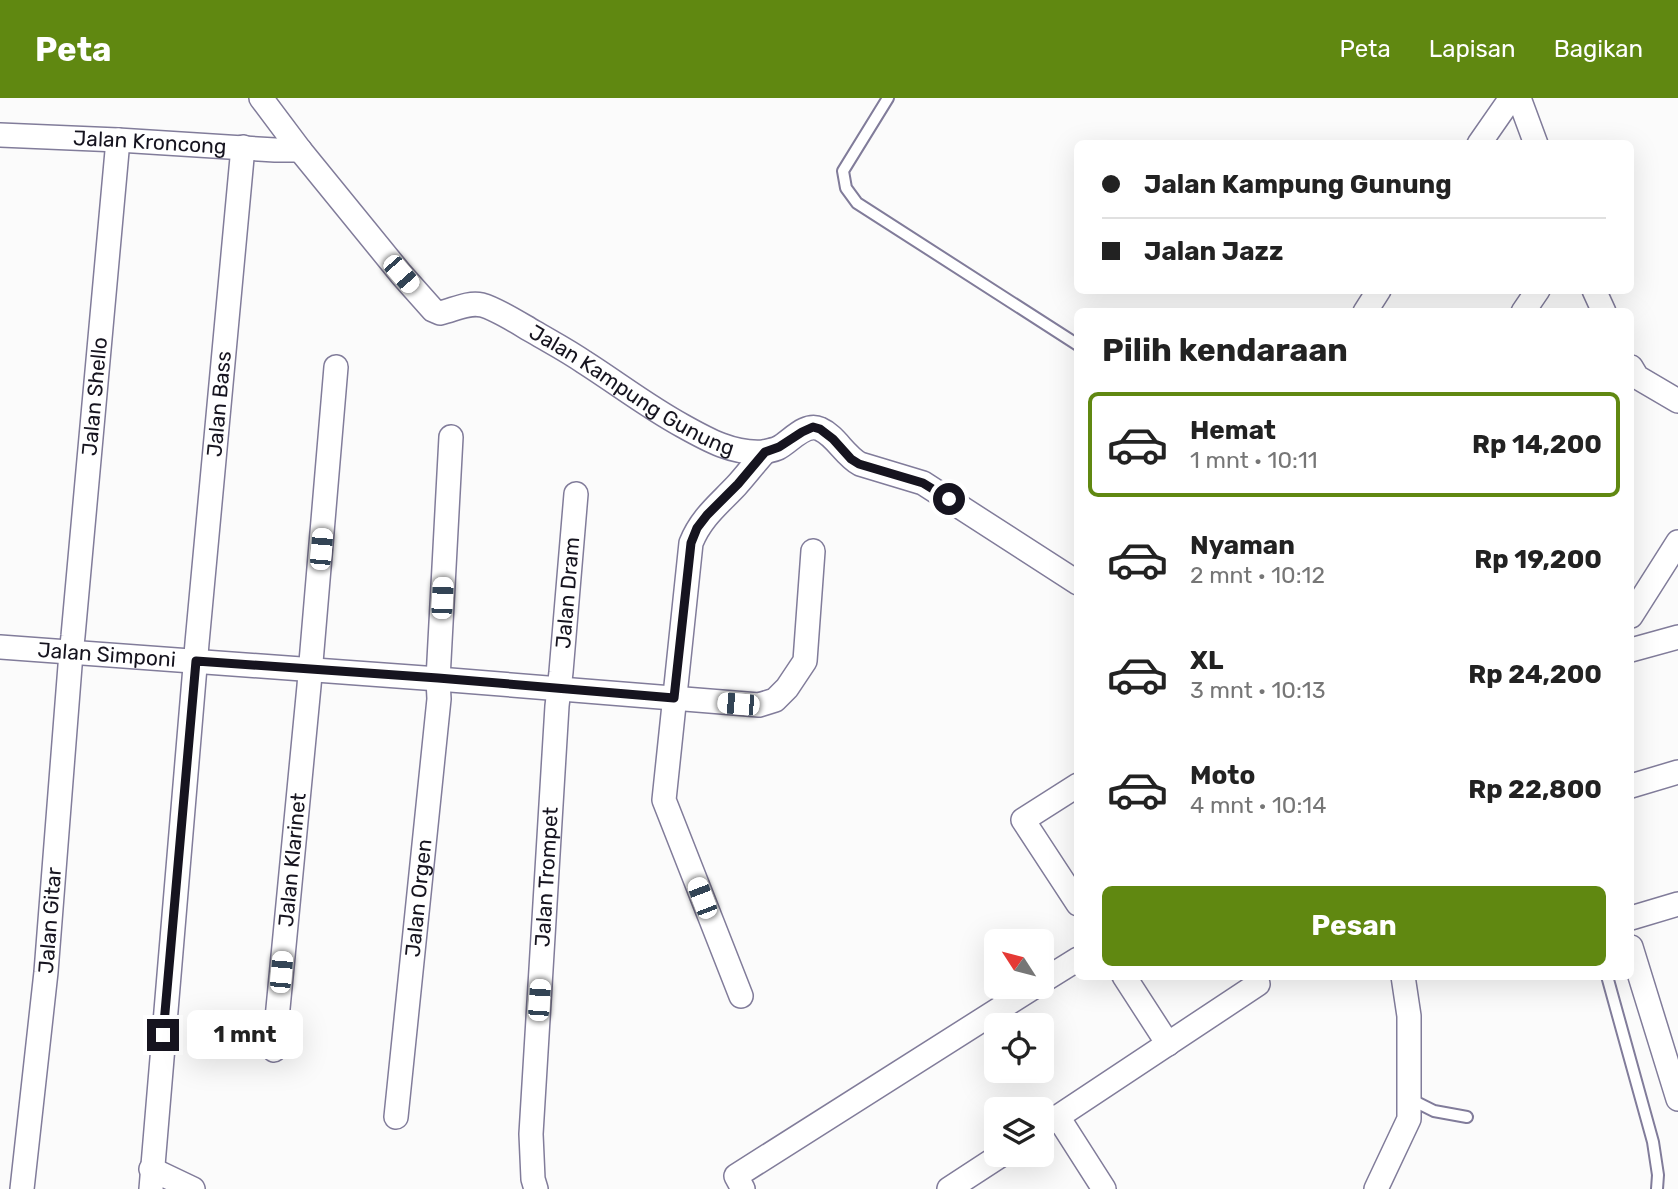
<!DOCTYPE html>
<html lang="id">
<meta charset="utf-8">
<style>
:root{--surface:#fff;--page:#f2f2f2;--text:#222;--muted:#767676;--line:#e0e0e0;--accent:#608811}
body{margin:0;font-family:Rubik,sans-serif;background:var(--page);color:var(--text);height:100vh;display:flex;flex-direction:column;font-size:26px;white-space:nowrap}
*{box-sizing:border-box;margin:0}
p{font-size:23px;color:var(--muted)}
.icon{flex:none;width:38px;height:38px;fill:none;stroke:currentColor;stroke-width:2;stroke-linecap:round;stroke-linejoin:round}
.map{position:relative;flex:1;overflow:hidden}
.drawer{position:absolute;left:1074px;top:210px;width:560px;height:672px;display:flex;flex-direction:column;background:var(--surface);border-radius:10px;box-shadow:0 7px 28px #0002}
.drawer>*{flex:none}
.banner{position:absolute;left:1074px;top:42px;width:560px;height:154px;border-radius:10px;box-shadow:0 7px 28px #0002;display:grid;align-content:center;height:154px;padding:0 28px;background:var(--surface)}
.needle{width:46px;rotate:306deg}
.buttons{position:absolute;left:984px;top:831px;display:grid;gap:14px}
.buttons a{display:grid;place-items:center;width:70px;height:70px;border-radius:10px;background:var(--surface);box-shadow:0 7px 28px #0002;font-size:35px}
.end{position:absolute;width:32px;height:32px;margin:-16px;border:9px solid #16141f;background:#fff;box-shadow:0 0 0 4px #fff}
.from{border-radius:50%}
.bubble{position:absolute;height:49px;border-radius:10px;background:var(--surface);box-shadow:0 7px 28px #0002;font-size:23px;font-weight:700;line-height:49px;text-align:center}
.car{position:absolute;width:21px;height:42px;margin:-21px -10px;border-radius:9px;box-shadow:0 0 5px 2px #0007;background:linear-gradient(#fff 24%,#345 0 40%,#fff 0 76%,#345 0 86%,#fff 0)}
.banner b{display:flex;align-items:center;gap:24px;height:66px;font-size:26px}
.banner b+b{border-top:2px solid var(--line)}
.banner i{width:18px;height:18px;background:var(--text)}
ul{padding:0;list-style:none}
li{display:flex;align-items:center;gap:21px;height:105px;margin:0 14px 10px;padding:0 14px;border:4px solid transparent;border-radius:10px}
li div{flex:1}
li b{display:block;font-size:26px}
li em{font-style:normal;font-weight:700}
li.current{border-color:var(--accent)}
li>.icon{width:63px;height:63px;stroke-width:1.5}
h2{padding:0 28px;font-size:32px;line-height:84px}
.action{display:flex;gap:14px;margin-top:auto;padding:14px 28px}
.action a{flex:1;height:80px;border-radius:10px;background:var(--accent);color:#fff;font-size:28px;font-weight:700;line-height:80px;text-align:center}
header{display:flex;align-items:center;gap:42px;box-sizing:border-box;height:98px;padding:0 35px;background:var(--accent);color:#fff}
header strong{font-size:33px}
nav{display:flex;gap:38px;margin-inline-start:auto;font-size:24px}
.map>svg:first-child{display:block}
</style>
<header>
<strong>Peta</strong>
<nav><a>Peta</a><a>Lapisan</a><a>Bagikan</a></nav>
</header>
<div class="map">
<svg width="1678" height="1091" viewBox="0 0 1678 1091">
<rect width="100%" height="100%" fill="#fbfbfb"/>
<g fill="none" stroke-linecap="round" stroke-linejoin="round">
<g stroke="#817c9a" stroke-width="14">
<g id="lane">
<polyline points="888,0 843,73 846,90 857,105 1078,247"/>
<polyline points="1607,878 1653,1044 1658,1077 1657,1091"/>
<polyline points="1410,1001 1434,1013 1467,1019"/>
</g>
</g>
<g stroke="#817c9a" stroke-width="26">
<g id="street">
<path id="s1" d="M 261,0 L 300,52 L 401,176 L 433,212 L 440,215 C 454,212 467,204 482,207 C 497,211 520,226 534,234 C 551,244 568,253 584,264 C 617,285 648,309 683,328 C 708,342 733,356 763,354 C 767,353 774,352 778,350 C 790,344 805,324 820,331 C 836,338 844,357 860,366 L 923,385 L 1078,485"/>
<polyline points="1519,0 1536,46"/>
<path id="s2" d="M 0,37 L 118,42 L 275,52 L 300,52"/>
<polyline points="1479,46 1511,0"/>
<polyline points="1594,192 1604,214"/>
<polyline points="1365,214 1379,192"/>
<polyline points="1523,214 1538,192"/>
<polyline points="1631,269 1637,279 1678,303"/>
<polyline points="1631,518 1678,444"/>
<path id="s3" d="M 0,549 L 438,581 L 759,607 L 775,602 L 787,590 L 805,563 L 813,453"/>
<polyline points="1631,552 1678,539"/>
<polyline points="1078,687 1023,722 1078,806"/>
<polyline points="1631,688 1678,674"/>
<polyline points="1631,820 1678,806"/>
<polyline points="1631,849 1678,1001"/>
<polyline points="1124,878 1168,946"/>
<polyline points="1041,884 1078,861"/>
<path d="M 741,898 L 664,702 L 691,445 C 701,420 718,407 736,388 C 746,377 755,365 765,354"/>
<path id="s4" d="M 274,952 L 309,588 L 336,269"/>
<path id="s5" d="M 396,1019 L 439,601 L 438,581 L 451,339"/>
<polyline points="1058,1019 1104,1091"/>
<polyline points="1041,1030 1258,886 1254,878"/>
<polyline points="151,1071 193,1091"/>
<path id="s6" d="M 22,1091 L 46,874 L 71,555 L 73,538 L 118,42"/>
<path id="s7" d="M 151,1091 L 197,545 L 243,49"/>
<path id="s8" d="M 536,1091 L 533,1081 L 531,1036 L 557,608 L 561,574 L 576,396"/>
<polyline points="743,1091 736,1078 1034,889"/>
<polyline points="949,1091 1001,1057"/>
<polyline points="1376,1091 1409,1021 1409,918 1403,878"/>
</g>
</g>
<use href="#lane" stroke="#fff" stroke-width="10"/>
<use href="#street" stroke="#fff" stroke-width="23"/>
</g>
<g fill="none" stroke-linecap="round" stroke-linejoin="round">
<polyline stroke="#16141f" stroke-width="9" points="163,937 196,563 438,580 674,600 691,445 697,430 707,417 738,386 765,354 779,349 802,334 813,329 820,331 833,341 851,361 859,366 923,385 949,401"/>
</g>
<g text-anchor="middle" stroke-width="5" stroke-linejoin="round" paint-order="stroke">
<g font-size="21" fill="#16141f" stroke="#fff">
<text dy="7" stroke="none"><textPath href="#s2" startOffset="150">Jalan Kroncong</textPath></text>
<text dy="7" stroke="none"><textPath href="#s1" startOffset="497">Jalan Kampung Gunung</textPath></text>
<text dy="7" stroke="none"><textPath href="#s6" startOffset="796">Jalan Shello</textPath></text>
<text dy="7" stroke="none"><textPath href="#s7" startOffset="788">Jalan Bass</textPath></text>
<text dy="7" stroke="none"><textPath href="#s8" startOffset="598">Jalan Dram</textPath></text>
<text dy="7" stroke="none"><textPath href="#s3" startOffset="107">Jalan Simponi</textPath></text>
<text dy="7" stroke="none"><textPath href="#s4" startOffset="191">Jalan Klarinet</textPath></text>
<text dy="7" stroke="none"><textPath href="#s8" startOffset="313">Jalan Trompet</textPath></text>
<text dy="7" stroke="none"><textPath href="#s5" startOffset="220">Jalan Orgen</textPath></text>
<text dy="7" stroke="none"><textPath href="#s6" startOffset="270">Jalan Gitar</textPath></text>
</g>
</g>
</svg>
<div class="buttons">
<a><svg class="needle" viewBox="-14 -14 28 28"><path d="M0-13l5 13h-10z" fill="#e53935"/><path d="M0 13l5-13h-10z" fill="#767676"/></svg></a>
<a><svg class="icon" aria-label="locate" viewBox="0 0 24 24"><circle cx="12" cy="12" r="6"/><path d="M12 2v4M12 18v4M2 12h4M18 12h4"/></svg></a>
<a><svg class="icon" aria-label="layers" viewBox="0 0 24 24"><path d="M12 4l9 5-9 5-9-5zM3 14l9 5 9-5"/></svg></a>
</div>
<i class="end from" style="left:949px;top:401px"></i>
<i class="end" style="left:163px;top:937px"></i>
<div class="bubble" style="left:187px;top:912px;width:116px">1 mnt</div>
<i class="car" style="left:401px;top:176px;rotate:139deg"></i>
<i class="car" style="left:321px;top:451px;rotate:5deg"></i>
<i class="car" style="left:442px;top:500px;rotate:3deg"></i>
<i class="car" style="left:738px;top:606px;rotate:275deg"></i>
<i class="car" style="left:702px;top:800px;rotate:339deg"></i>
<i class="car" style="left:281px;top:874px;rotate:5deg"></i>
<i class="car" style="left:539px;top:902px;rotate:4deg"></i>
<div class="banner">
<b><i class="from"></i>Jalan Kampung Gunung</b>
<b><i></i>Jalan Jazz</b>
</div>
<section class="drawer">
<h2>Pilih kendaraan</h2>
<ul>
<li class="current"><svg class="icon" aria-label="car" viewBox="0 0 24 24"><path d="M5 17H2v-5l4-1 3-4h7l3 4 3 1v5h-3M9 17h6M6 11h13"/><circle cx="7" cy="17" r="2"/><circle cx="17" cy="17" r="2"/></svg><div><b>Hemat</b><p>1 mnt · 10:11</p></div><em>Rp 14,200</em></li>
<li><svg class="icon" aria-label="car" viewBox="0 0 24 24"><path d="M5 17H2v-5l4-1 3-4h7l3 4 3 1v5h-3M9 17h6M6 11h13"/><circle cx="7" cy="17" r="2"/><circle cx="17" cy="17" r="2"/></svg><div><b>Nyaman</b><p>2 mnt · 10:12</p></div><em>Rp 19,200</em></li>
<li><svg class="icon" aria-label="car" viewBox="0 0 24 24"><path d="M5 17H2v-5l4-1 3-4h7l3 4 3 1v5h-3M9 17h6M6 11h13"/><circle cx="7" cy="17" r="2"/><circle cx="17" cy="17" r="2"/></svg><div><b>XL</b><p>3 mnt · 10:13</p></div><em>Rp 24,200</em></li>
<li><svg class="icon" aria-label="car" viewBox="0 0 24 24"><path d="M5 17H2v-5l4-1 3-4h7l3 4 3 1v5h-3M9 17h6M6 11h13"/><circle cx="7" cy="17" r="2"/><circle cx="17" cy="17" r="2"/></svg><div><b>Moto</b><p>4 mnt · 10:14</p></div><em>Rp 22,800</em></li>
</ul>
<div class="action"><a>Pesan</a></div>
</section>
</div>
